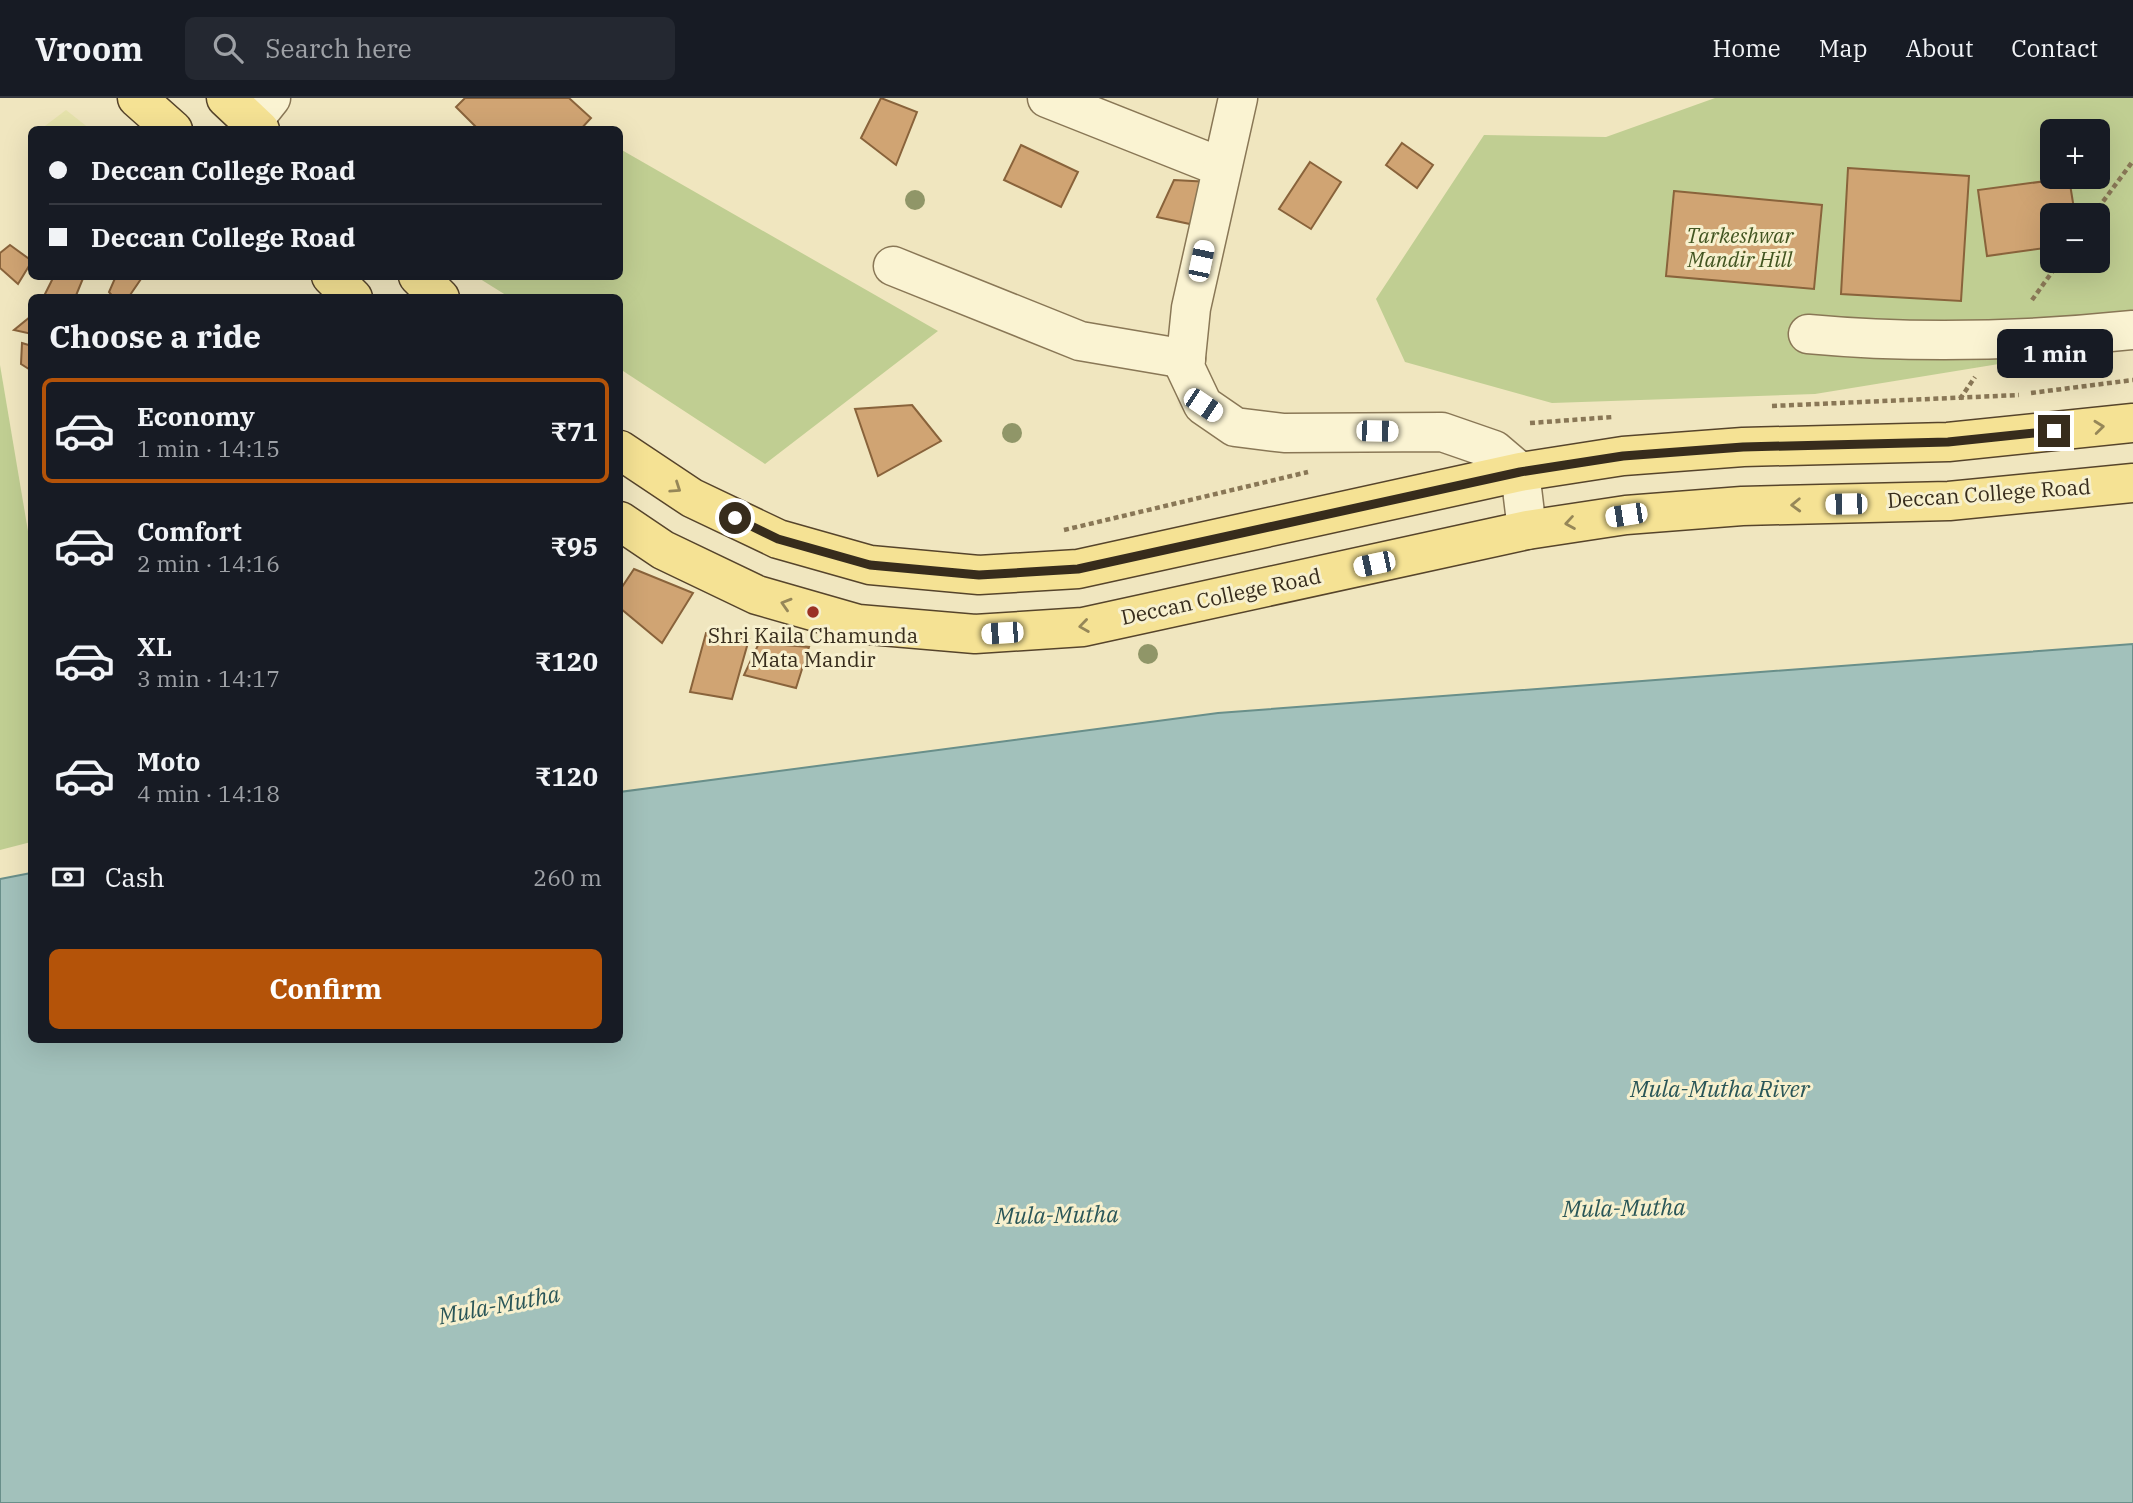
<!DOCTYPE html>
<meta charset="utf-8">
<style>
:root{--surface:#171b24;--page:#242831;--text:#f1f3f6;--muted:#9ea1a6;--line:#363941;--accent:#b45309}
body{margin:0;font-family:"IBM Plex Serif",serif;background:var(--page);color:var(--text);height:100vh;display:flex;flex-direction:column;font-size:26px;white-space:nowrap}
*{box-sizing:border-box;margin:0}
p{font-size:23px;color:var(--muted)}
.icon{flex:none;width:38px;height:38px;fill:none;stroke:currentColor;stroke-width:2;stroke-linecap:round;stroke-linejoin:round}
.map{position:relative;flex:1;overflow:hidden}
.sheet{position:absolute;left:28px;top:196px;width:595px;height:749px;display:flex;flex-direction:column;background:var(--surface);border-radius:10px;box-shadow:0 7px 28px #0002}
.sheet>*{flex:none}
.banner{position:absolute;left:28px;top:28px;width:595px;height:154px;border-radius:10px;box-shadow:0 7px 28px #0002;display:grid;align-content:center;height:154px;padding:0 21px;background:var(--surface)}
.fabs{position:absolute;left:2040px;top:21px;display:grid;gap:14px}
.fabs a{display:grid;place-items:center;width:70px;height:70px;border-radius:10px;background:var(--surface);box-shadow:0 7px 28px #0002;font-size:35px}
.end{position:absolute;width:32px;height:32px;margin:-16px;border:9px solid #372c1c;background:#fff;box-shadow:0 0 0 4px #fff}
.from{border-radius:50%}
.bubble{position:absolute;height:49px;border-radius:10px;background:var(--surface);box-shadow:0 7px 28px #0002;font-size:23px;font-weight:700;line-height:49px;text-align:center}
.car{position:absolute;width:21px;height:42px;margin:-21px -10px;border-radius:9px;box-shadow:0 0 5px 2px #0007;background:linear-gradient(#fff 24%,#345 0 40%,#fff 0 76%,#345 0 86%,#fff 0)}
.banner b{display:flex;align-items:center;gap:24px;height:66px;font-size:26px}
.banner b+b{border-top:2px solid var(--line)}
.banner i{width:18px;height:18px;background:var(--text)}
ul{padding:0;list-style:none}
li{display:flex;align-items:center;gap:21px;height:105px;margin:0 14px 10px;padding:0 7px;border:4px solid transparent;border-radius:10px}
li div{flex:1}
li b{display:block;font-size:26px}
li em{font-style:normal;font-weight:700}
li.on{border-color:var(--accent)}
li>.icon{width:63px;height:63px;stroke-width:1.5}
h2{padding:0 21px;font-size:32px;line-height:84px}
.pay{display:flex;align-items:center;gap:18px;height:77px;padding:0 21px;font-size:26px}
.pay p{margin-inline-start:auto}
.primary-button{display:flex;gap:14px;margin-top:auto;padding:14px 21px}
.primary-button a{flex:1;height:80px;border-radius:10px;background:var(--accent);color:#fff;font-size:28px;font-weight:700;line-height:80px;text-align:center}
header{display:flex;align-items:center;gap:42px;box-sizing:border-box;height:98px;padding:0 35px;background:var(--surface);border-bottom:2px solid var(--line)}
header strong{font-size:33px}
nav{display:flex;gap:38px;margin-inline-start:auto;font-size:24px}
.search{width:490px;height:63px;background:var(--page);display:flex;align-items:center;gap:18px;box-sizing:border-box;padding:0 24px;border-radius:10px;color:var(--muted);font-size:26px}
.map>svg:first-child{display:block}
</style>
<header>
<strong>Vroom</strong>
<div class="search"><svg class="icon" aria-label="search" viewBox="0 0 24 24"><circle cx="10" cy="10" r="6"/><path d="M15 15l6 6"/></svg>Search here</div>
<nav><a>Home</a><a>Map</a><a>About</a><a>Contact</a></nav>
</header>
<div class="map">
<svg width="2133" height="1405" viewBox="0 0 2133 1405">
<rect width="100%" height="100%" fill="#f0e6bf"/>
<polygon fill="#e6e3ac" points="66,12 90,31 41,31"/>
<g fill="#c0ce92" fill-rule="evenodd">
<path d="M 1715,0 L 2133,0 L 2133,244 L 1815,296 L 1552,305 L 1405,264 L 1376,201 L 1484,37 L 1606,39 ZM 2053,33 L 2098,33 L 2098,79 L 2053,79 ZM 2053,117 L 2098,117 L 2098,163 L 2053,163 Z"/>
<polygon points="620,51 938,233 765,366 620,271 620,200 509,199 477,179 620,178"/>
<polygon points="0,267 31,451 31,744 0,752"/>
</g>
<polygon fill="#a2c1bb" stroke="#698f8a" stroke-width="2" points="2133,546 2133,1405 0,1405 0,781 31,775 32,942 620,942 620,694 1218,615"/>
<g fill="#d0a473" stroke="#89633b" stroke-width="2">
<polygon points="465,0 569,0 591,20 580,32 479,32 456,9"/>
<polygon points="881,0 917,14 896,67 861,40"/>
<polygon points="1402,45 1433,67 1417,90 1386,67"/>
<polygon points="1021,47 1078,74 1061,109 1004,82"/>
<polygon points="1310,64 1341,84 1311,131 1279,111"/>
<polygon points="1848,70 1969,78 1961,203 1841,196"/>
<polygon points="2069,80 2075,117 2053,117 2053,149 1987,158 1978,92"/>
<polygon points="1174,82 1210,84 1190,126 1157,119"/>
<polygon points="1674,93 1822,107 1814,191 1666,178"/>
<polygon points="10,147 32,163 18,186 0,170 0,155"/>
<polygon points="54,178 84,178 75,200 43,200"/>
<polygon points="116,178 143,178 128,200 114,200 109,194"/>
<polygon points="30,219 32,236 14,232"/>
<polygon points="22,245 32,248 32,273 21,266"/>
<polygon points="912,307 941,343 878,378 855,311"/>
<polygon points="634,471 693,495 662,545 620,510 620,492"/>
<polygon points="706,535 749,541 732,601 690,594"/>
<polygon points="759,545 809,549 796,590 744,577"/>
</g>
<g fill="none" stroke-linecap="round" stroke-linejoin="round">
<g stroke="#897756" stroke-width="41">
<g id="minor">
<polyline points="1047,0 1221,69"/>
<polyline points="1238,0 1191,210 1185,269 1203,307 1235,329 1284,335 1442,334 1494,352 1520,374 1527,432"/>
<polyline points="252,24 271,0"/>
<polyline points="893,168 1080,243 1186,261"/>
<path d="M 1808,236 C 1916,246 2026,243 2133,232"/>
</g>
</g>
<g stroke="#56442b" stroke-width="41">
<g id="major">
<polyline points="137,0 173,32"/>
<polyline points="226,0 260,32"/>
<polyline points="331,178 353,200"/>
<polyline points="418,178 440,200"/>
<polyline points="620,352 692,400 778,441 870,467 979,477 1078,471 1520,374 1623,358 1743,349 1948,344 2133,325"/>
<polyline points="620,423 663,452 757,497 858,526 975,536 1083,529 1527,432 1626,417 1742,408 1949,403 2133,385"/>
</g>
</g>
<g stroke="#897756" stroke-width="4.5" stroke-dasharray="5 3.5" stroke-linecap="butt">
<polyline points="2093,117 2133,63"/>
<polyline points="2032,202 2060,163"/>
<polyline points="2031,295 2133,282"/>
<polyline points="1960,301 1975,279"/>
<polyline points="1772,308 2019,297"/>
<polyline points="1530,325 1613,319"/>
<polyline points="1064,432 1308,374"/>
</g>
<use href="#minor" stroke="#faf3d2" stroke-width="38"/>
<use href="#major" stroke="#f5e294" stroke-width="38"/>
</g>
<g fill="#909668">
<circle cx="915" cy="102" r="10"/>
<circle cx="1012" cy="335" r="10"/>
<circle cx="1148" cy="556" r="10"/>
</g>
<defs><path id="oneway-chevron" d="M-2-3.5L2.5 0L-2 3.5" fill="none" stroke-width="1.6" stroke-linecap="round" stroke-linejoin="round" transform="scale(1.75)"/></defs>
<g stroke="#968758">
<use href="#oneway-chevron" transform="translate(2099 329) rotate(-6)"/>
<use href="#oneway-chevron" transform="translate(676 390) rotate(34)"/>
<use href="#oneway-chevron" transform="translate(1796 407) rotate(178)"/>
<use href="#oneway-chevron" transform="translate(1570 425) rotate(171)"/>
<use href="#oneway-chevron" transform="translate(786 506) rotate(-163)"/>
<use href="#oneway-chevron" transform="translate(1084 528) rotate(172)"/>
</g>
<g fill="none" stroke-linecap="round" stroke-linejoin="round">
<polyline stroke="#372c1c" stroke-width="9" points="735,420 778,441 870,467 979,477 1078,471 1520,374 1623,358 1743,349 1948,344 2054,333"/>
</g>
<circle fill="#9a3024" stroke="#f7f0ce" stroke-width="2.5" cx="813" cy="514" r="7"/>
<g text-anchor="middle" stroke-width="6" stroke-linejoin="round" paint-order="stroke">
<g font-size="21" font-style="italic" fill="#425521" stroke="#f7f0ce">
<text x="1740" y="145">Tarkeshwar<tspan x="1740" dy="24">Mandir Hill</tspan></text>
</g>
<g font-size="21" fill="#372c1c" stroke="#f7f0ce">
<text transform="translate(1989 396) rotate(-4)" y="7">Deccan College Road</text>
<text transform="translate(1221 499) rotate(-12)" y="7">Deccan College Road</text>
</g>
<g font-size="21" fill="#372c1c" stroke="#f7f0ce">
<text x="813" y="545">Shri Kaila Chamunda<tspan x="813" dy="24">Mata Mandir</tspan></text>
</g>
<g font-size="23" font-style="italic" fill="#2a5658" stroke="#f7f0ce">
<text x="1720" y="999">Mula-Mutha River</text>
<text transform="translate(1624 1110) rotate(-1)" y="8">Mula-Mutha</text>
<text transform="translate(1057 1117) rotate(-1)" y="8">Mula-Mutha</text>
<text transform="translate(499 1207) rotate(-11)" y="8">Mula-Mutha</text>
</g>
</g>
</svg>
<div class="fabs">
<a>+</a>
<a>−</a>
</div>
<i class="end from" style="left:735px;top:420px"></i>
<i class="end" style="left:2054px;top:333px"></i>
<div class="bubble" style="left:1997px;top:231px;width:116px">1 min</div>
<i class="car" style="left:1201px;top:163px;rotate:12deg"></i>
<i class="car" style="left:1203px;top:307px;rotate:124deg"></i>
<i class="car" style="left:1377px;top:333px;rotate:91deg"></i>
<i class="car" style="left:1846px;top:406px;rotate:269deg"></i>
<i class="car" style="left:1626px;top:417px;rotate:261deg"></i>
<i class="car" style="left:1374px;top:466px;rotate:258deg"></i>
<i class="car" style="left:1002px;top:535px;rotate:266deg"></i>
<div class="banner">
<b><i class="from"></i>Deccan College Road</b>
<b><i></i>Deccan College Road</b>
</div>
<section class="sheet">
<h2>Choose a ride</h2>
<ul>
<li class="on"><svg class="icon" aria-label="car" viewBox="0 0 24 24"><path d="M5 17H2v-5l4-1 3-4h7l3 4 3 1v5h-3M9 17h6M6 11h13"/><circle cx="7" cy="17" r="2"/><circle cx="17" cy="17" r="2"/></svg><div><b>Economy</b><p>1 min · 14:15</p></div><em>₹71</em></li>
<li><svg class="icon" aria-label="car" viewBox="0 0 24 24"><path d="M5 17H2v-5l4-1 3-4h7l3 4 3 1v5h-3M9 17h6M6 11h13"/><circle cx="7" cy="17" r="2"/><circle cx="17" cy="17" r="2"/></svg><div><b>Comfort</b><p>2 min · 14:16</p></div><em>₹95</em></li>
<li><svg class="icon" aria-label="car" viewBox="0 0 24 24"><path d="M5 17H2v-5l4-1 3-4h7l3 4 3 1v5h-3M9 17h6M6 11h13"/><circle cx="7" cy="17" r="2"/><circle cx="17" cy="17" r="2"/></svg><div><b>XL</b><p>3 min · 14:17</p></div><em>₹120</em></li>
<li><svg class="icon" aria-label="car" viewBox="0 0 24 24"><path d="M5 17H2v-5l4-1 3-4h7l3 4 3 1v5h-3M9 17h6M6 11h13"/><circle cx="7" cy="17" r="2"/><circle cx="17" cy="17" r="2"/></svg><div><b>Moto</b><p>4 min · 14:18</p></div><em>₹120</em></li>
</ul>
<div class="pay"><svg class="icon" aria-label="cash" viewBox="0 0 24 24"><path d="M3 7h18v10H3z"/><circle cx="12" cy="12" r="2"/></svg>Cash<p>260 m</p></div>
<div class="primary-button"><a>Confirm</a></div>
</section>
</div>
